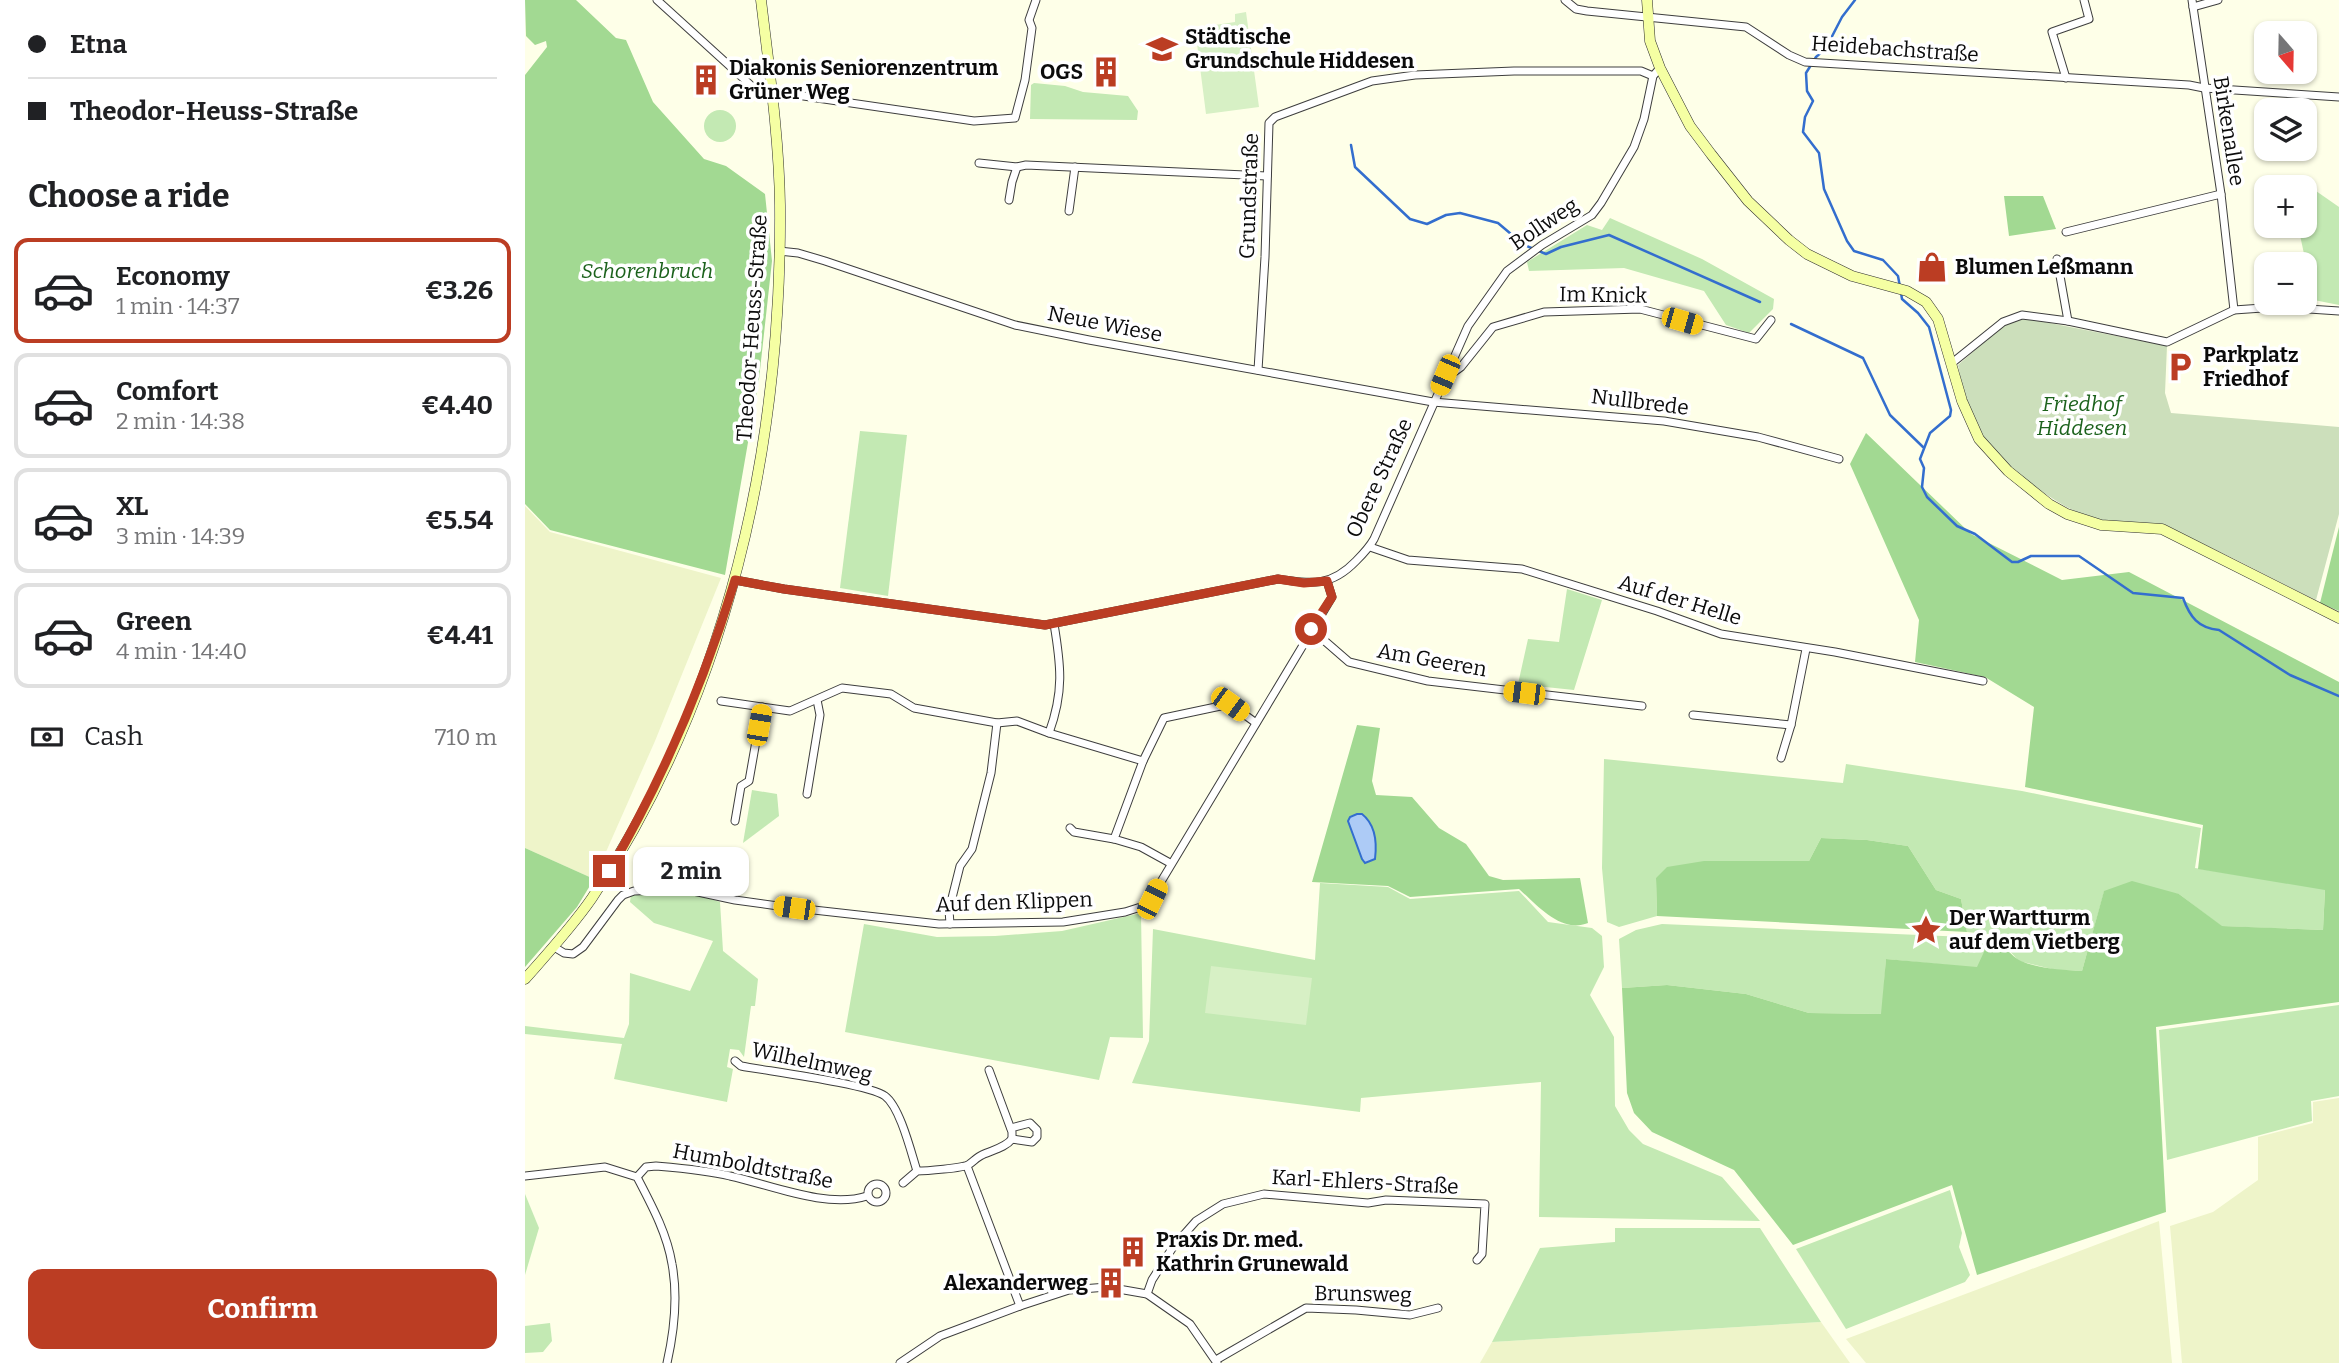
<!DOCTYPE html>
<meta charset="utf-8">
<style>
:root{--surface:#fff;--page:#f6f6f6;--text:#202124;--muted:#757577;--line:#e0e0e0;--accent:#bb3d23}
body{margin:0;font-family:Bitter,serif;background:var(--page);color:var(--text);height:100vh;display:flex;flex-direction:column;font-size:26px;white-space:nowrap}
*{box-sizing:border-box;margin:0}
p{font-size:23px;color:var(--muted)}
.icon{flex:none;width:38px;height:38px;fill:none;stroke:currentColor;stroke-width:2;stroke-linecap:round;stroke-linejoin:round}
.map{position:relative;flex:1;overflow:hidden}
.details{display:flex;flex-direction:column;background:var(--surface);width:525px}
.details>*{flex:none}
.hud{display:grid;align-content:center;height:154px;padding:0 28px;background:var(--surface)}
.needle{width:46px;rotate:160deg}
.controls{position:absolute;left:1729px;top:21px;display:grid;gap:14px}
.controls a{display:grid;place-items:center;width:63px;height:63px;border-radius:14px;background:var(--surface);box-shadow:0 2px 5px #0004;font-size:35px}
.end{position:absolute;width:32px;height:32px;margin:-16px;border:9px solid #bb3d23;background:#fff;box-shadow:0 0 0 4px #fff}
.from{border-radius:50%}
.bubble{position:absolute;height:49px;border-radius:14px;background:var(--surface);box-shadow:0 2px 5px #0004;font-size:23px;font-weight:700;line-height:49px;text-align:center}
.car{position:absolute;width:21px;height:42px;margin:-21px -10px;border-radius:9px;box-shadow:0 0 5px 2px #0007;background:linear-gradient(#f5c518 24%,#345 0 40%,#f5c518 0 76%,#345 0 86%,#f5c518 0)}
.hud b{display:flex;align-items:center;gap:24px;height:66px;font-size:26px}
.hud b+b{border-top:2px solid var(--line)}
.hud i{width:18px;height:18px;background:var(--text)}
ul{padding:0;list-style:none}
li{display:flex;align-items:center;gap:21px;height:105px;margin:0 14px 10px;padding:0 14px;border:4px solid var(--line);border-radius:14px}
li div{flex:1}
li b{display:block;font-size:26px}
li em{font-style:normal;font-weight:700}
li.active{border-color:var(--accent)}
li>.icon{width:63px;height:63px;stroke-width:1.5}
h2{padding:0 28px;font-size:32px;line-height:84px}
.pay{display:flex;align-items:center;gap:18px;height:77px;padding:0 28px;font-size:26px}
.pay p{margin-inline-start:auto}
.primary-button{display:flex;gap:14px;margin-top:auto;padding:14px 28px}
.primary-button a{flex:1;height:80px;border-radius:14px;background:var(--accent);color:#fff;font-size:28px;font-weight:700;line-height:80px;text-align:center}
main{display:flex;flex:1;min-height:0}
.map>svg:first-child{display:block}
</style>
<main>
<section class="details">
<div class="hud">
<b><i class="from"></i>Etna</b>
<b><i></i>Theodor-Heuss-Straße</b>
</div>
<h2>Choose a ride</h2>
<ul>
<li class="active"><svg class="icon" aria-label="car" viewBox="0 0 24 24"><path d="M5 17H2v-5l4-1 3-4h7l3 4 3 1v5h-3M9 17h6M6 11h13"/><circle cx="7" cy="17" r="2"/><circle cx="17" cy="17" r="2"/></svg><div><b>Economy</b><p>1 min · 14:37</p></div><em>€3.26</em></li>
<li><svg class="icon" aria-label="car" viewBox="0 0 24 24"><path d="M5 17H2v-5l4-1 3-4h7l3 4 3 1v5h-3M9 17h6M6 11h13"/><circle cx="7" cy="17" r="2"/><circle cx="17" cy="17" r="2"/></svg><div><b>Comfort</b><p>2 min · 14:38</p></div><em>€4.40</em></li>
<li><svg class="icon" aria-label="car" viewBox="0 0 24 24"><path d="M5 17H2v-5l4-1 3-4h7l3 4 3 1v5h-3M9 17h6M6 11h13"/><circle cx="7" cy="17" r="2"/><circle cx="17" cy="17" r="2"/></svg><div><b>XL</b><p>3 min · 14:39</p></div><em>€5.54</em></li>
<li><svg class="icon" aria-label="car" viewBox="0 0 24 24"><path d="M5 17H2v-5l4-1 3-4h7l3 4 3 1v5h-3M9 17h6M6 11h13"/><circle cx="7" cy="17" r="2"/><circle cx="17" cy="17" r="2"/></svg><div><b>Green</b><p>4 min · 14:40</p></div><em>€4.41</em></li>
</ul>
<div class="pay"><svg class="icon" aria-label="cash" viewBox="0 0 24 24"><path d="M3 7h18v10H3z"/><circle cx="12" cy="12" r="2"/></svg>Cash<p>710 m</p></div>
<div class="primary-button"><a>Confirm</a></div>
</section>
<div class="map">
<svg width="1814" height="1363" viewBox="0 0 1814 1363">
<rect width="100%" height="100%" fill="#feffe8"/>
<g fill="#eef4c9">
<polygon points="0,506 25,532 196,578 130,741 69,879 0,848"/>
<polygon points="1814,1098 1814,1363 1657,1363 1645,1226 1688,1212 1733,1180 1733,1137 1788,1123 1788,1102"/>
<polygon points="1634,1221 1647,1363 1341,1363 1321,1339"/>
<polygon points="1296,1322 1325,1363 955,1363 967,1342"/>
</g>
<g fill="#c3e9b3">
<polygon points="509,83 540,86 558,92 603,96 613,111 612,120 505,119 506,85"/>
<circle cx="195" cy="126" r="16"/>
<polygon points="1791,191 1814,207 1814,305 1789,300 1773,226 1780,226 1780,198 1788,199"/>
<polygon points="1085,218 1177,259 1249,299 1248,309 1224,333 1201,325 1179,291 1099,268 1004,271 1002,262 1062,225 1077,230"/>
<polygon points="335,431 382,435 363,596 315,588"/>
<polygon points="1042,589 1077,600 1049,690 993,684 1003,639 1034,642"/>
<polygon points="1079,759 1318,783 1321,764 1497,791 1676,828 1670,868 1800,889 1798,930 1696,926 1654,894 1579,892 1557,971 1531,970 1494,961 1477,943 1452,968 1361,959 1357,1014 1284,1013 1221,994 1142,985 1097,988 1094,939 1111,930 1137,924 1465,938 1464,934 1442,932 1436,899 1411,890 1383,846 1342,840 1296,838 1284,861 1131,878 1132,916 1094,927 1082,922 1077,868"/>
<polygon points="227,790 252,794 254,816 218,843"/>
<polygon points="795,883 863,887 885,899 994,891 1023,922 1067,928 1077,936 1079,967 1065,995 1089,1037 1090,1106 1104,1130 1118,1144 1197,1177 1235,1221 1014,1217 1016,1082 836,1098 835,1112 607,1083 624,1041 628,929 790,960"/>
<polygon points="161,891 195,902 198,951 233,979 230,1006 226,1006 219,1057 214,1050 205,1049 202,1067 208,1069 202,1102 89,1079 97,1044 0,1034 0,1026 99,1038 104,1024 105,973 165,991 188,941 129,923 105,902 106,895"/>
<polygon points="616,913 618,1038 585,1037 574,1080 320,1032 339,924 412,937 470,936 537,931"/>
<polygon points="1814,1005 1814,1096 1786,1101 1787,1121 1642,1160 1634,1030"/>
<polygon points="1425,1190 1437,1233 1434,1247 1445,1275 1440,1282 1321,1329 1271,1249"/>
<polygon points="0,1194 14,1228 0,1275"/>
<polygon points="1090,1228 1235,1228 1296,1322 967,1342 1015,1248 1090,1242"/>
<polygon points="25,1323 27,1341 18,1352 0,1353 0,1326"/>
</g>
<g fill="#a2d992" fill-rule="evenodd">
<polygon points="0,0 51,0 91,38 101,40 128,102 179,159 201,166 240,194 247,261 234,379 200,575 25,530 0,504 0,75 22,47 21,41 10,45 1,36"/>
<polygon points="1479,196 1518,196 1531,229 1484,236"/>
<path d="M 1341,433 L 1446,534 L 1537,580 L 1604,572 L 1814,682 L 1814,1002 L 1631,1027 L 1641,1212 L 1452,1275 L 1427,1185 L 1268,1245 L 1209,1170 L 1127,1132 L 1109,1113 L 1102,1093 L 1097,988 L 1142,985 L 1221,994 L 1284,1013 L 1356,1014 L 1361,959 L 1452,967 L 1465,939 C 1481,944 1485,956 1496,961 C 1515,969 1537,970 1557,971 L 1579,891 L 1607,881 L 1654,894 L 1697,926 L 1798,930 L 1800,890 L 1673,869 L 1678,825 L 1500,787 L 1509,707 L 1460,677 L 1390,662 L 1394,620 L 1325,464 Z"/>
<polygon points="1814,527 1814,611 1795,603"/>
<path d="M 832,725 L 855,728 L 847,781 L 851,795 L 887,797 L 914,828 L 941,844 L 964,876 L 978,880 L 1055,878 L 1063,923 C 1036,934 1012,905 994,889 L 885,897 L 863,886 L 787,882 ZM 832,814 L 843,819 L 851,842 L 850,859 L 833,848 L 823,822 Z"/>
<polygon points="1296,838 1342,840 1383,846 1411,890 1436,899 1442,932 1132,916 1131,878 1142,867 1179,861 1284,861"/>
<polygon points="0,848 69,879 52,907 0,967"/>
</g>
<path fill="#ccdfbb" d="M 1500,318 L 1642,346 L 1640,393 L 1646,413 L 1814,427 L 1814,514 L 1791,600 C 1741,576 1692,548 1641,528 C 1622,520 1597,524 1577,520 C 1555,516 1537,505 1519,493 C 1465,456 1445,430 1433,365 L 1480,324 Z"/>
<g fill="#d7f0c5">
<polygon points="721,12 734,107 681,114 670,28 710,22 710,14"/>
<polygon points="686,966 787,978 781,1025 680,1013"/>
</g>
<path fill="#adcbf6" stroke="#336ece" stroke-width="2" d="M 832,814 L 837,814 C 851,825 852,843 850,859 L 840,863 L 837,859 L 823,821 L 825,817 Z"/>
<g fill="none" stroke-linecap="round" stroke-linejoin="round">
<g stroke="#336ece" stroke-width="2.5">
<polyline points="1330,0 1317,17 1301,48 1291,57 1281,73 1282,91 1288,101 1280,117 1278,132 1294,153 1299,189 1322,241 1329,251 1358,260 1373,276 1375,287"/>
<polyline points="826,145 830,167 885,219 902,224 921,215 935,213 973,223 999,245 1021,254 1036,247 1084,235 1235,302"/>
<path d="M 1376,293 L 1377,299 L 1393,313 L 1404,327 L 1426,410 L 1425,416 L 1405,433 L 1395,459 L 1399,468 L 1397,487 L 1402,497 L 1432,526 L 1450,534 L 1487,562 L 1493,562 L 1506,556 L 1554,556 L 1608,593 L 1658,598 C 1665,617 1673,628 1694,630 L 1765,675 L 1814,696"/>
<polyline points="1266,324 1338,358 1365,415 1398,447"/>
</g>
<g stroke="#3e3e3e" stroke-width="9">
<g id="street">
<polyline points="132,0 230,89 449,121 490,118 500,80 507,28 504,20 511,0"/>
<polyline points="1040,0 1051,9 1062,11 1221,27 1264,55 1280,62 1664,85 1679,88 1814,97"/>
<polyline points="1667,0 1696,194 1709,310"/>
<polyline points="1668,7 1693,0"/>
<polyline points="1541,78 1527,32 1564,19 1559,0"/>
<polyline points="454,163 492,167 501,165 742,176"/>
<polyline points="484,200 487,182 492,167"/>
<polyline points="544,211 550,167"/>
<polyline points="1541,232 1696,194"/>
<polyline points="254,251 273,253 300,261 490,325 564,340 908,402 1139,421 1233,437 1314,459"/>
<polyline points="1532,259 1543,321"/>
<polyline points="1427,363 1478,322 1497,315 1543,321 1642,342 1709,310 1752,307 1814,311"/>
<polyline points="733,370 740,257 744,123 750,117 847,81 890,75 989,71 1116,71 1128,76"/>
<polyline points="920,375 925,375 936,367 968,327 1019,312 1115,309 1231,339 1246,320"/>
<polyline points="845,547 883,560 997,569 1132,611 1196,634 1310,652 1458,681"/>
<path d="M 210,580 L 259,589 L 520,625 L 753,579 C 787,584 806,587 831,561 C 838,554 844,548 849,539 L 943,326 L 982,271 L 1017,245 L 1067,215 L 1076,203 L 1109,147 L 1119,119 L 1128,76 L 1135,68"/>
<polyline points="786,629 824,662 903,681 1117,706"/>
<path d="M 196,701 L 265,711 L 317,688 L 366,694 L 389,708 L 472,723 L 492,721 L 524,733 C 539,692 536,666 529,624"/>
<polyline points="1168,715 1266,725"/>
<polyline points="524,733 618,761"/>
<polyline points="1256,758 1266,725 1281,649"/>
<polyline points="282,794 295,715 292,700"/>
<polyline points="210,821 216,786 224,781 237,707"/>
<polyline points="545,828 549,832 589,839"/>
<polyline points="645,863 616,847 589,839 618,761 639,718 705,704 731,723"/>
<polyline points="425,924 424,910 435,866 447,849 466,773 472,723"/>
<polyline points="29,947 39,953 48,954 58,947 93,900 98,895 109,891 159,889 210,900 253,906 414,924 538,922 600,912 622,905 807,597 802,581"/>
<path d="M 210,1061 L 216,1066 C 242,1071 344,1084 360,1096 C 375,1107 386,1152 392,1171"/>
<polyline points="464,1070 487,1132 487,1139"/>
<polyline points="486,1128 505,1123 512,1130 512,1137 507,1142 487,1139"/>
<polyline points="442,1166 495,1306"/>
<path d="M 0,1176 L 80,1167 L 112,1177 C 126,1204 142,1233 147,1264 C 153,1296 149,1332 142,1363"/>
<path d="M 112,1177 L 121,1167 L 131,1166 C 155,1168 181,1170 205,1176 C 246,1185 302,1209 342,1196"/>
<path d="M 378,1183 L 392,1171 C 401,1171 437,1168 443,1165 C 448,1162 452,1157 457,1155 C 467,1150 480,1148 487,1139"/>
<circle cx="352" cy="1193" r="9"/>
<polyline points="622,1294 627,1280 648,1247 671,1221 698,1204 739,1194 843,1203 861,1200 960,1204 957,1254 952,1260"/>
<polyline points="691,1360 781,1308 831,1310 885,1315 913,1308"/>
<polyline points="375,1363 415,1336 495,1306 544,1290 582,1287 622,1294 665,1324 692,1363"/>
</g>
</g>
<g stroke="#2d2d2d" stroke-width="11">
<g id="secondary">
<polyline points="1122,0 1125,41 1135,68 1165,126 1186,154 1223,201 1264,240 1282,254 1327,276 1382,291 1401,302 1413,319 1437,401 1454,439 1483,471 1524,504 1542,514 1576,525 1637,529 1814,618"/>
<path d="M 0,979 C 23,953 47,927 67,898 C 203,693 257,448 255,205 C 254,137 244,68 236,0"/>
</g>
</g>
<use href="#street" stroke="#fff" stroke-width="7"/>
<use href="#secondary" stroke="#f5ffa3" stroke-width="10"/>
</g>
<g fill="none" stroke-linecap="round" stroke-linejoin="round">
<path stroke="#bb3d23" stroke-width="9" d="M 84,871 C 138,779 179,682 210,580 L 259,589 L 520,625 L 753,579 L 779,583 L 802,581 L 807,597 L 786,629"/>
</g>
<defs>
<g id="school-bare" transform="scale(2.415)"><path d="M0-5L7-2L0 1L-7-2ZM-4 1L0 2.5L4 1V4Q0 6-4 4Z" fill="#bb3d23" stroke="#fff" stroke-width="2.5" paint-order="stroke"/></g>
<g id="building-bare" transform="scale(2.415)"><path d="M-4-6H4V6H1V3H-1V6H-4ZM-2.5-4.3h1.7v1.8h-1.7ZM.8-4.3h1.7v1.8H.8ZM-2.5-1h1.7V.8h-1.7ZM.8-1h1.7V.8H.8Z" fill="#bb3d23" stroke="#fff" stroke-width="2.5" paint-order="stroke"/></g>
<g id="shop-bare" transform="scale(2.415)"><path d="M-5-2.5h2.3a2.7 3.5 0 0 1 5.4 0H5L5.5 6h-11ZM-1.5-2.5h3a1.5 2.3 0 0 0-3 0Z" fill="#bb3d23" stroke="#fff" stroke-width="2.5" paint-order="stroke"/></g>
<g id="parking-bare" transform="scale(2.415)"><path d="M-3.5-5.5H1a3.5 3.5 0 0 1 0 7H-1V5.5H-3.5ZM-1-3.4V-.6H.8a1.4 1.4 0 0 0 0-2.8Z" fill="#bb3d23" stroke="#fff" stroke-width="2.5" paint-order="stroke"/></g>
<g id="sight-bare" transform="scale(2.415)"><path d="M0-6L1.8-2.2L6-1.7L2.9 1.2L3.7 5.4L0 3.3L-3.7 5.4L-2.9 1.2L-6-1.7L-1.8-2.2Z" fill="#bb3d23" stroke="#fff" stroke-width="2.5" paint-order="stroke"/></g>
</defs>
<g fill-rule="evenodd">
<use href="#school-bare" x="637" y="49"/>
<use href="#building-bare" x="581" y="72"/>
<use href="#building-bare" x="181" y="80"/>
<use href="#shop-bare" x="1407" y="267"/>
<use href="#parking-bare" x="1655" y="367"/>
<use href="#sight-bare" x="1401" y="930"/>
<use href="#building-bare" x="608" y="1252"/>
<use href="#building-bare" x="586" y="1283"/>
</g>
<g text-anchor="middle" stroke-width="7" stroke-linejoin="round" paint-order="stroke">
<g font-size="21" font-weight="bold" fill="#0b0b0b" stroke="#fff" text-anchor="start">
<text x="660" y="44">Städtische<tspan x="660" dy="24">Grundschule Hiddesen</tspan></text>
<text x="204" y="75">Diakonis Seniorenzentrum<tspan x="204" dy="24">Grüner Weg</tspan></text>
<text x="558" y="79" text-anchor="end">OGS</text>
<text x="1430" y="274">Blumen Leßmann</text>
<text x="1678" y="362">Parkplatz<tspan x="1678" dy="24">Friedhof</tspan></text>
<text x="1424" y="925">Der Wartturm<tspan x="1424" dy="24">auf dem Vietberg</tspan></text>
<text x="631" y="1247">Praxis Dr. med.<tspan x="631" dy="24">Kathrin Grunewald</tspan></text>
<text x="563" y="1290" text-anchor="end">Alexanderweg</text>
</g>
<g font-size="21" fill="#0b0b0b" stroke="#fff">
<text transform="translate(1370 49) rotate(4)" y="7">Heidebachstraße</text>
<text transform="translate(1704 131) rotate(81)" y="7">Birkenallee</text>
<text transform="translate(724 196) rotate(-88)" y="7">Grundstraße</text>
<text transform="translate(1019 224) rotate(-34)" y="7">Bollweg</text>
<text transform="translate(1078 295) rotate(1)" y="7">Im Knick</text>
<text transform="translate(580 324) rotate(11)" y="7">Neue Wiese</text>
<text transform="translate(227 328) rotate(-86)" y="7">Theodor-Heuss-Straße</text>
<text transform="translate(1115 402) rotate(7)" y="7">Nullbrede</text>
<text transform="translate(854 478) rotate(-65)" y="7">Obere Straße</text>
<text transform="translate(1155 600) rotate(17)" y="7">Auf der Helle</text>
<text transform="translate(907 660) rotate(10)" y="7">Am Geeren</text>
<text transform="translate(489 902) rotate(-2)" y="7">Auf den Klippen</text>
<text transform="translate(287 1062) rotate(12)" y="7">Wilhelmweg</text>
<text transform="translate(228 1166) rotate(11)" y="7">Humboldtstraße</text>
<text transform="translate(840 1182) rotate(3)" y="7">Karl-Ehlers-Straße</text>
<text transform="translate(838 1294) rotate(1)" y="7">Brunsweg</text>
</g>
<g font-size="21" font-style="italic" fill="#1c621c" stroke="#fff">
<text x="122" y="278">Schorenbruch</text>
<text x="1557" y="411">Friedhof<tspan x="1557" dy="24">Hiddesen</tspan></text>
</g>
</g>
</svg>
<div class="controls">
<a><svg class="needle" viewBox="-14 -14 28 28"><path d="M0-13l5 13h-10z" fill="#e53935"/><path d="M0 13l5-13h-10z" fill="#757577"/></svg></a>
<a><svg class="icon" aria-label="layers" viewBox="0 0 24 24"><path d="M12 4l9 5-9 5-9-5zM3 14l9 5 9-5"/></svg></a>
<a>+</a>
<a>−</a>
</div>
<i class="end from" style="left:786px;top:629px"></i>
<i class="end" style="left:84px;top:871px"></i>
<div class="bubble" style="left:108px;top:847px;width:116px">2 min</div>
<i class="car" style="left:1157px;top:321px;rotate:106deg"></i>
<i class="car" style="left:920px;top:375px;rotate:203deg"></i>
<i class="car" style="left:999px;top:693px;rotate:277deg"></i>
<i class="car" style="left:705px;top:704px;rotate:126deg"></i>
<i class="car" style="left:234px;top:725px;rotate:10deg"></i>
<i class="car" style="left:627px;top:899px;rotate:26deg"></i>
<i class="car" style="left:269px;top:908px;rotate:278deg"></i>
</div>
</main>
